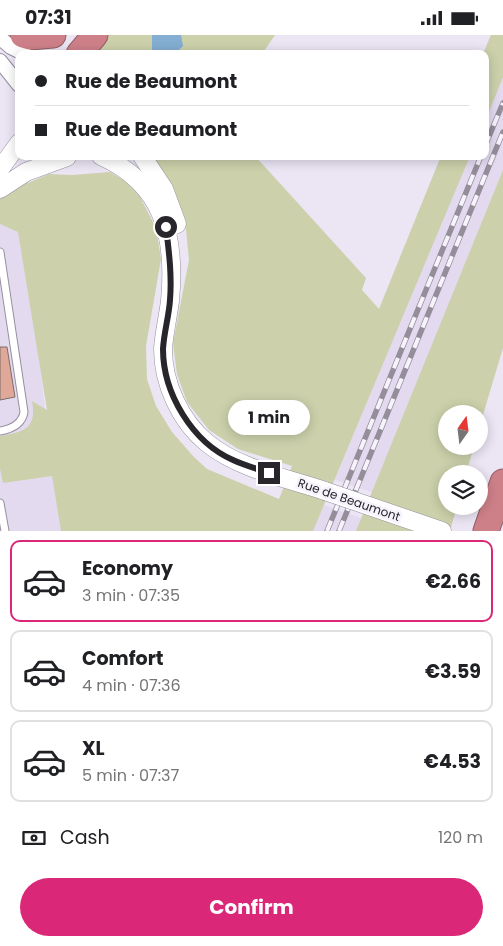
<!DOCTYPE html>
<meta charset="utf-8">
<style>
:root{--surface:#fff;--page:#f2f2f2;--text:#202124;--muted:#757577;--line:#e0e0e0;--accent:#db2777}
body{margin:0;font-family:Poppins,sans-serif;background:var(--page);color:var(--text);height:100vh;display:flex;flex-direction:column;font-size:19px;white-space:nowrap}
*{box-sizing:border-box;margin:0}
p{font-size:16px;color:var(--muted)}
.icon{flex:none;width:28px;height:28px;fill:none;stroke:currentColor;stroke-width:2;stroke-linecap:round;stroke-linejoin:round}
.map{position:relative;height:496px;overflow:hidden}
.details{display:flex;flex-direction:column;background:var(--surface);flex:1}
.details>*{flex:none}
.guide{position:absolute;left:15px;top:15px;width:474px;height:110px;border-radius:10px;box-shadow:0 2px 12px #0003;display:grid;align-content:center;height:110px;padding:0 20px;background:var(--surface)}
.needle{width:32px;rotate:14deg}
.tools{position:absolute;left:438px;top:370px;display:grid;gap:10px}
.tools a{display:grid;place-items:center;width:50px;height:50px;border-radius:50%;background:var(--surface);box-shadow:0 2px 12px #0003;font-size:25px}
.end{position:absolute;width:22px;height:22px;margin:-11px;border:6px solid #28252b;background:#fff;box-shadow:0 0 0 2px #fff}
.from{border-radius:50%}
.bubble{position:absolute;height:35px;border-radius:18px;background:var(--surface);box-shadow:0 2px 12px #0003;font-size:16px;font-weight:700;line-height:35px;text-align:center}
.guide b{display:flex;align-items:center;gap:18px;height:48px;font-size:19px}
.guide b+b{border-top:1px solid var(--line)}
.guide i{width:12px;height:12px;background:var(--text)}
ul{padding:9px 0 0;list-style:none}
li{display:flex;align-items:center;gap:15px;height:82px;margin:0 10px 8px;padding:0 10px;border:2px solid var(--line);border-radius:10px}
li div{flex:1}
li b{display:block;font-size:19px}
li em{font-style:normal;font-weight:700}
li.selected{border-color:var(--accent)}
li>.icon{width:45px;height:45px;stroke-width:1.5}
.pay{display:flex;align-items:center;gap:12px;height:55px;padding:0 20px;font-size:19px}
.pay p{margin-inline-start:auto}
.cta{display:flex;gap:10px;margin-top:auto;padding:10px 20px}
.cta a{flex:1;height:58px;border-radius:30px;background:var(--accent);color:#fff;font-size:20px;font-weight:700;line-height:58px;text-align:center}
.status{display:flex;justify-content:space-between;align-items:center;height:35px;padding:0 25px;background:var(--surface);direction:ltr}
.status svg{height:14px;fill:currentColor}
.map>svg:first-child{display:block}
</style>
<div class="status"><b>07:31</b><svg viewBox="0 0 49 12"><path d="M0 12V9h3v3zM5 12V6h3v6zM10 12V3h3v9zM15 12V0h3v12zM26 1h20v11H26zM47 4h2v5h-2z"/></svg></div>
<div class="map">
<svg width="503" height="496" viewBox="0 0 503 496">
<rect width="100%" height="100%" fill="#ebe5f4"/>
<g fill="#e3daf0">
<polygon points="491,0 503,0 503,176 389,463 314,438 441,121 485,121 483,19"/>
<polygon points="0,158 23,187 49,407 65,496 0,496"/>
<polygon points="295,460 399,496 281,496"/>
</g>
<g fill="#ccd1ab">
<polygon points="106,0 275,0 262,19 102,19 94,14"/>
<polygon points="491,0 503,0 503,42 485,87 483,19"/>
<path d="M 149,121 L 255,121 L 366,243 L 362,255 L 379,274 L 441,121 L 470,121 L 313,496 L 61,496 L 52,441 L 3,448 L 0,434 L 0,401 C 24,397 37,394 32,366 L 47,375 L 18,197 L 0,189 L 0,164 L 25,144 L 28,148 L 49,139 L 72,140 L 110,137 L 126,147 L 140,162 L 156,193 L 161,224 L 146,311 L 147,344 L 156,371 L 172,397 L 193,421 L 207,434 L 279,464 L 292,431 L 238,414 L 209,395 L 187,367 L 177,339 L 173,308 L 189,225 L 186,194 L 176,163 Z"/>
<polygon points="503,135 503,313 479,393 479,379 446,379 446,411 474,411 466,439 446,439 446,471 457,471 450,496 356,496"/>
</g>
<polygon fill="#84aed2" points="152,0 181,0 183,11 175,19 152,19"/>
<polygon fill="#dfa898" stroke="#7d6d68" points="0,312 7,312 15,362 0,365"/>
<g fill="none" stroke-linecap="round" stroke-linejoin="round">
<g stroke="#96909e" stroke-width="9">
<g id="service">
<path d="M 0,217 L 24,377 C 22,389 12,394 0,396"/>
<polyline points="0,468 5,496"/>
</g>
</g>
<g stroke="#96909e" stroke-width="16">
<g id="minor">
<polyline points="0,3 11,12 25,19"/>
<polyline points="0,26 19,50"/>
</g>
</g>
<g stroke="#96909e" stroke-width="19">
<g id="tertiary">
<path d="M 101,121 C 164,149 176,202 170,266 C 168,282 164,298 163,314 C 163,348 180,386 207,408 C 239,434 286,443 325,456"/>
<polyline points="142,121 164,154 177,189"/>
<polyline points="0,134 19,108"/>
<polyline points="0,154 26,137 67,122"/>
<polyline points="369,471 442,496"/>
</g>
</g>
<g stroke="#946068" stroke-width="27">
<g id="motorway">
<polyline points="23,0 30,2 53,0"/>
<polyline points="79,19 95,0"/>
<polyline points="486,496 503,447"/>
</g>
</g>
<use href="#service" stroke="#fff" stroke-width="7"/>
<use href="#minor" stroke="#fff" stroke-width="14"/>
<use href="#tertiary" stroke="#fff" stroke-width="18"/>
<use href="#motorway" stroke="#ce8089" stroke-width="25"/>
<g stroke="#938e99" stroke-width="5.5">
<g id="rail">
<polyline points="485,111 503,68"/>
<polyline points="327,496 481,121"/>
<polyline points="339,496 503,97"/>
</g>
</g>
<use href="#rail" stroke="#f7f3fd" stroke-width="4" stroke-dasharray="11" stroke-linecap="butt"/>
<g stroke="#96909e" stroke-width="19" stroke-linecap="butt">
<polyline id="tertiary-bridge" points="325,456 369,471"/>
</g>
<use href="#tertiary-bridge" stroke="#fff" stroke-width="18"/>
</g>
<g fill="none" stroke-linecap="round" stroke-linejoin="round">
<path stroke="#28252b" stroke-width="6" d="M 166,192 C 169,217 172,240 170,265 C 169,281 164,297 163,314 C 163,358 192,407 233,425 C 244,430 257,434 269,438"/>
</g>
<g text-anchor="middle" stroke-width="5" stroke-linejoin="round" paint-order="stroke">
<g font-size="12" fill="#28252b" stroke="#f7f3fd">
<text transform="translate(349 465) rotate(19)" y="4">Rue de Beaumont</text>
</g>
</g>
</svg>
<div class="tools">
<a><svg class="needle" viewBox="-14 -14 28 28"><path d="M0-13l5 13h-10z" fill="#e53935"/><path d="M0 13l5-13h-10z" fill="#757577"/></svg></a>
<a><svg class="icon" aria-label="layers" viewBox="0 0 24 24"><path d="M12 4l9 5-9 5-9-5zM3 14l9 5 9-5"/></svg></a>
</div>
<i class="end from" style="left:166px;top:192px"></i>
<i class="end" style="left:269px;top:438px"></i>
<div class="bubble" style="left:228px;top:365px;width:82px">1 min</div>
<div class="guide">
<b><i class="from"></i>Rue de Beaumont</b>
<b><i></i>Rue de Beaumont</b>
</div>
</div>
<section class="details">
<ul>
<li class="selected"><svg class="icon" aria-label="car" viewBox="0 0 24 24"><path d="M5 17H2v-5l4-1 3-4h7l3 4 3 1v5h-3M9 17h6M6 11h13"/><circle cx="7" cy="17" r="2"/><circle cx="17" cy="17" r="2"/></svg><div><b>Economy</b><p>3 min · 07:35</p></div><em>€2.66</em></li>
<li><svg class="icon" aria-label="car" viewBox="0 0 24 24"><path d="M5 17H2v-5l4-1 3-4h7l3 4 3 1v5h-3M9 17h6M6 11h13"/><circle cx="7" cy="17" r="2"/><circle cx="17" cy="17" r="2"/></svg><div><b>Comfort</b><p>4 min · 07:36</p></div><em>€3.59</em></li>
<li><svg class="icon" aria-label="car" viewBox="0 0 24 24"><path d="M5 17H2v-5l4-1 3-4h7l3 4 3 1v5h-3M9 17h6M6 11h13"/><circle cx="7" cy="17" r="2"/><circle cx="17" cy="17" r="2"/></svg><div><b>XL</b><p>5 min · 07:37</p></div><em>€4.53</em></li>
</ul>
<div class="pay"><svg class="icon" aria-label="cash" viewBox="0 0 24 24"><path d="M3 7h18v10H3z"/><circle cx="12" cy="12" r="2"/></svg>Cash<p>120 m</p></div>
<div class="cta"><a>Confirm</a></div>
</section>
